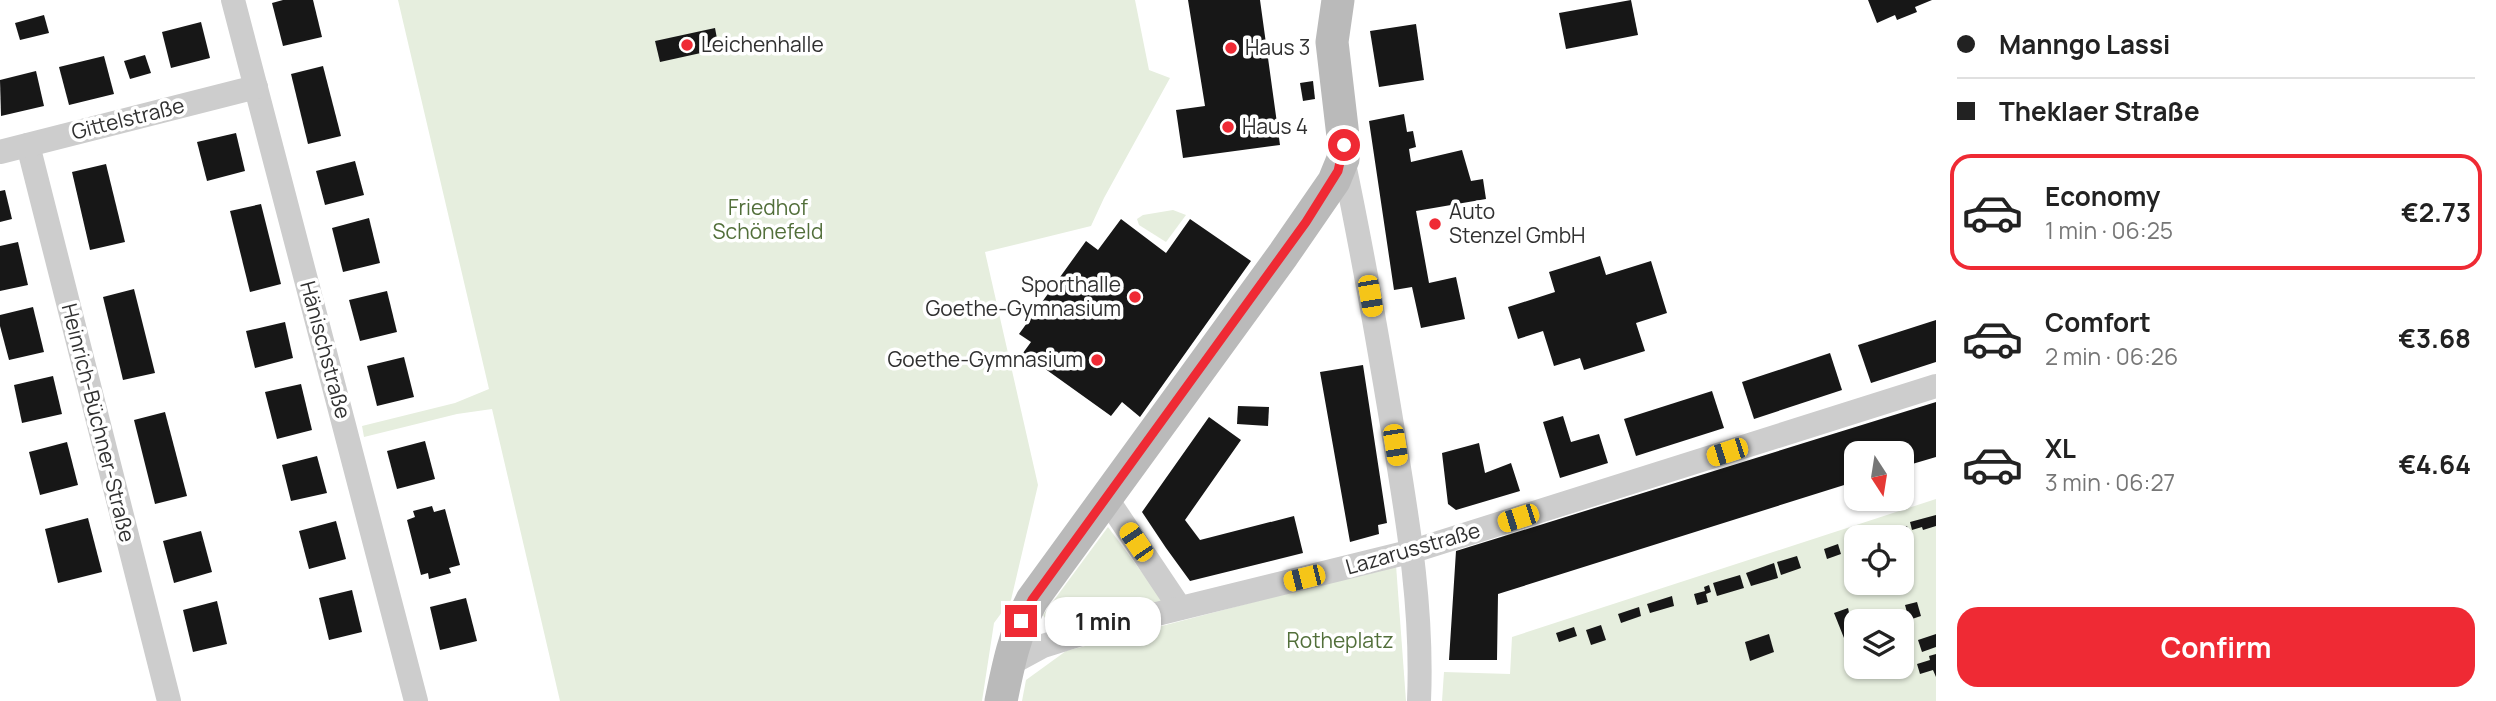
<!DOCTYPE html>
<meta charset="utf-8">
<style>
:root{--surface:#fff;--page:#f2f2f2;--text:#222;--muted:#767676;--line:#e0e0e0;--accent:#ef2a34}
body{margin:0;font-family:Manrope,sans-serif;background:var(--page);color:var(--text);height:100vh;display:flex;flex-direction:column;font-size:26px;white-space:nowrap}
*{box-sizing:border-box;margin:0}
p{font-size:23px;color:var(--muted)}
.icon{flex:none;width:38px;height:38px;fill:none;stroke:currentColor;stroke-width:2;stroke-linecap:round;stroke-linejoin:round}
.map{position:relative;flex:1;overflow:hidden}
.details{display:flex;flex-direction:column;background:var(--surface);width:560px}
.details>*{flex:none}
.guide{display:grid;align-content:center;height:154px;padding:0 21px;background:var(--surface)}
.needle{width:46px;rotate:168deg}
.tools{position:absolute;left:1844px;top:441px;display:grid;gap:14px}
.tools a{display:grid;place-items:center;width:70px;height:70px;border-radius:14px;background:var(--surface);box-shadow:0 2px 5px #0004;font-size:35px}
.end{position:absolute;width:32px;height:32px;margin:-16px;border:9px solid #ef2a34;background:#fff;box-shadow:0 0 0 4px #fff}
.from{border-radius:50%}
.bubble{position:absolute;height:49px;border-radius:21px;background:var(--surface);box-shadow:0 2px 5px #0004;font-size:23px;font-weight:700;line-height:49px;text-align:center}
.car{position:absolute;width:21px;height:42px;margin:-21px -10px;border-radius:9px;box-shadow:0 0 5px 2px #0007;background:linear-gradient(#f5c518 24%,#345 0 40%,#f5c518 0 76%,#345 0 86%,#f5c518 0)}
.guide b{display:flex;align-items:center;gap:24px;height:66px;font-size:26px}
.guide b+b{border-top:2px solid var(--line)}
.guide i{width:18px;height:18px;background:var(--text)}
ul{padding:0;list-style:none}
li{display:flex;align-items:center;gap:21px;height:116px;margin:0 14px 10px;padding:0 7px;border:4px solid transparent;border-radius:21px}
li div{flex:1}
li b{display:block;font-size:26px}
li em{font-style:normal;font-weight:700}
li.selected{border-color:var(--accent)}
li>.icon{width:63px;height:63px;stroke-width:1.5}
.action{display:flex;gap:14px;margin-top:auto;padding:14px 21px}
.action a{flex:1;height:80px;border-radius:21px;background:var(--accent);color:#fff;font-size:28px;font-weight:700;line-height:80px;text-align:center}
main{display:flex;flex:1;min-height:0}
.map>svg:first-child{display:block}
</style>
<main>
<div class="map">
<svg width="1936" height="701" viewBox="0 0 1936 701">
<rect width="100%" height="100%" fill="#fff"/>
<g fill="#e6eede" fill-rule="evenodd">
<polygon points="398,0 1135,0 1149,70 1170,78 1104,198 1091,226 985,252 1038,485 1011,600 994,623 982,701 560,701 492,409 457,414 364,437 362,426 455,403 489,389"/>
<polygon points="1173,210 1186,215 1166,242 1139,225 1137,219 1143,215"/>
<path d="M 1936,499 L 1936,701 L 1442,701 L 1444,672 L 1510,674 L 1512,637 ZM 1857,537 L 1902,537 L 1902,583 L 1857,583 ZM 1857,621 L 1902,621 L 1902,667 L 1857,667 Z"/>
<polygon points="1108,527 1164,602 1053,630 1043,615"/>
<polygon points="1396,565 1406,701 1022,701 1026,680 1066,651"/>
</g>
<g fill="#171717">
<polygon points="283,0 313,0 322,37 283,46 272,3"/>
<polygon points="1188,0 1260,0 1280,145 1183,158 1176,110 1205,106"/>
<polygon points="1631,0 1638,35 1566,49 1559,13"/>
<polygon points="1868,0 1932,0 1915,7 1917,12 1897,20 1895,15 1877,23"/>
<polygon points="44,15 49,33 20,40 15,23"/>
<polygon points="201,22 210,58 171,68 162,32"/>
<polygon points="1416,24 1424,80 1379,87 1370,31"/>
<polygon points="715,28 719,49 660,62 655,41"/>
<polygon points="145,55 151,73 130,79 124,61"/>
<polygon points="104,56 114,94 69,105 59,67"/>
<polygon points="323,66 341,136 308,144 291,74"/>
<polygon points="36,71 44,106 1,116 0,80"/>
<polygon points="1313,81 1315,99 1303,101 1300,83"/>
<polygon points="1404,114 1407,132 1413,131 1416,147 1409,149 1411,162 1462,150 1471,181 1483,179 1486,199 1416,211 1429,283 1456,277 1465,319 1421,328 1412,287 1394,290 1369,121"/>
<polygon points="236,133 245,171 207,181 197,142"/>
<polygon points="355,161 364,195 325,205 316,171"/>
<polygon points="106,164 125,242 90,250 72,172"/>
<polygon points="5,190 12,219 0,222 0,191"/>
<polygon points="261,204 281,284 250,292 230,211"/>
<polygon points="369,218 380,263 343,272 332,228"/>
<polygon points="1121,219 1166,253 1190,219 1251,261 1140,417 1122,402 1111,416 1023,353 1031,342 1019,334 1086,241 1098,250"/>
<polygon points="18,242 28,285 0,291 0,246"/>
<polygon points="1600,256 1606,275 1651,261 1667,313 1636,323 1645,351 1584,370 1580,358 1554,366 1543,331 1518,339 1508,307 1555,292 1549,272"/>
<polygon points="134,289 155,373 123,380 103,297"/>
<polygon points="387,291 397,332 360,341 349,300"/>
<polygon points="33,307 44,352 9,360 0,326 0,315"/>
<polygon points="1936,320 1936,362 1871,383 1858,345"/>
<polygon points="285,322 293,358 255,368 246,331"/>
<polygon points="1830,353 1842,390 1754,419 1742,382"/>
<polygon points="404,357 414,397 377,406 367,366"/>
<polygon points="1363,365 1387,523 1378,525 1379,534 1350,542 1320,372"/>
<polygon points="53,376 62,414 22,423 14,385"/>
<polygon points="301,384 312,430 277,439 265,392"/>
<polygon points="1712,391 1724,428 1636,456 1624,419"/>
<polygon points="1936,402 1936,457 1902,467 1902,453 1857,453 1857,481 1498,594 1497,660 1449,660 1456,551"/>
<polygon points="1238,406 1269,407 1268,426 1237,424"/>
<polygon points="165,412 187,496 155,504 134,420"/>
<polygon points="1563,416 1571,442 1599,434 1608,463 1560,478 1543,422"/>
<polygon points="1209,417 1241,440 1185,520 1200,540 1294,516 1303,553 1190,581 1166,548 1142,512"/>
<polygon points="425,441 435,479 397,489 387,451"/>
<polygon points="67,442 78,485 40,495 29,452"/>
<polygon points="1479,443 1485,473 1511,463 1520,491 1456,510 1448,504 1442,453"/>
<polygon points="317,456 327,493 291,501 282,465"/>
<polygon points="432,506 434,512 445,509 460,565 449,568 451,573 429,579 428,573 421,575 407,520 415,517 413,511"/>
<polygon points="1936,515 1936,526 1923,530 1922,527 1912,530 1910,522"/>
<polygon points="88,518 102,572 58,583 45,529"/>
<polygon points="336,521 346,559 309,569 299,531"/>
<polygon points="1907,526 1910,536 1899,537 1897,529"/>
<polygon points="201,531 212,572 174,583 163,541"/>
<polygon points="1838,544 1841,554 1827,559 1824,549"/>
<polygon points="1797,556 1801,568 1781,575 1777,562"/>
<polygon points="1774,563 1778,578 1751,586 1746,573"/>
<polygon points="1740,575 1744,588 1717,596 1713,583"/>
<polygon points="1709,585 1711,592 1706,594 1708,602 1697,605 1694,594 1705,591 1704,587"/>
<polygon points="352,590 362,632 329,640 319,598"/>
<polygon points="1672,596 1674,606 1650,613 1647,604"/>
<polygon points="466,598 477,641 440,650 430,607"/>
<polygon points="217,601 227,644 193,652 183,610"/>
<polygon points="1917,602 1921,616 1909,620 1905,605"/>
<polygon points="1639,607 1641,616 1621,623 1618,614"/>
<polygon points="1848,608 1855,640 1846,643 1834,613"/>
<polygon points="1601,625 1606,640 1591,645 1586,630"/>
<polygon points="1574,627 1577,636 1559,642 1556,633"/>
<polygon points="1769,634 1774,652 1750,661 1745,642"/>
<polygon points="1936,634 1936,647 1922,652 1918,640"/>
<polygon points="1936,654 1936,677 1933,670 1920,674 1917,664 1930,660 1929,656"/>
</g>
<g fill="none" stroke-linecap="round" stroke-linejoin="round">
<g stroke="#cdcdcd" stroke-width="24">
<polyline points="233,0 416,701"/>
<polyline points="28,145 169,701"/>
<polyline points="0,152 256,87"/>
<path d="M 1343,159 C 1362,249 1378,340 1393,431 C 1408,522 1423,608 1419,701"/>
<polyline points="1107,499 1180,608"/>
<polyline points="1008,665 1043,646 1100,628 1413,551 1936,386"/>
</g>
<path stroke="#bababa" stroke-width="33" d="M 1001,701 C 1008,666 1015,632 1032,600 L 1283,255 L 1334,181 L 1343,159 L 1344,145 L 1332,42 L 1338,0"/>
</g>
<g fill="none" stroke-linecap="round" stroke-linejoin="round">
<polyline stroke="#ef2a34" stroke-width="9" points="1021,621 1032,600 1306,222 1338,171 1344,145"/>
</g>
<g fill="#ef2a34" stroke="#fff" stroke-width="2.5">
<circle cx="687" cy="45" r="7"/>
<circle cx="1231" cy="48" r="7"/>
<circle cx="1228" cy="127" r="7"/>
<circle cx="1435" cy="224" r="7"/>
<circle cx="1135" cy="297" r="7"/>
<circle cx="1097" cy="360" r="7"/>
</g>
<g text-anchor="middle" stroke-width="7" stroke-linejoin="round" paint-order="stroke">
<g font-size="21" fill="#303030" stroke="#fff" text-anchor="start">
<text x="701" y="52">Leichenhalle</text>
<text x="1245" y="55">Haus 3</text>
<text x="1242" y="134">Haus 4</text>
<text x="1449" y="219">Auto<tspan x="1449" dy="24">Stenzel GmbH</tspan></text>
<text x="1121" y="292" text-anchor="end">Sporthalle<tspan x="1121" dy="24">Goethe-Gymnasium</tspan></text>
<text x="1083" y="367" text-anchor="end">Goethe-Gymnasium</text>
</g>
<g font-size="21" fill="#303030" stroke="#fff">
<text transform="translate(128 119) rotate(-14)" y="7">Gittelstraße</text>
<text transform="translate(325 350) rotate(75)" y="7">Hänischstraße</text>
<text transform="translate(98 423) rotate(76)" y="7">Heinrich-Büchner-Straße</text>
<text transform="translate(1413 549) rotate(-16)" y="7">Lazarusstraße</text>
</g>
<g font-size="21" fill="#526f3a" stroke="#fff">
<text x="768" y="215">Friedhof<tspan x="768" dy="24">Schönefeld</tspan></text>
<text x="1340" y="648">Rotheplatz</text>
</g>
</g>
</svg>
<div class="tools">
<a><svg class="needle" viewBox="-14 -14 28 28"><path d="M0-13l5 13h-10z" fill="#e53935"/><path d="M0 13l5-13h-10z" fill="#767676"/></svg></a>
<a><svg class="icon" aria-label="locate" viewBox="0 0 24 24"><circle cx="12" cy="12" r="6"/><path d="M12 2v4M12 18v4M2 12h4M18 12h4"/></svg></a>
<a><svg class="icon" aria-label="layers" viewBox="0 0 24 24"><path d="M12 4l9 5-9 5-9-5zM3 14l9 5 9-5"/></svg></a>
</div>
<i class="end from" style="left:1344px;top:145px"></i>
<i class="end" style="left:1021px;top:621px"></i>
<div class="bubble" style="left:1045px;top:597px;width:116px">1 min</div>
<i class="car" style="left:1370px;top:296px;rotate:170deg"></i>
<i class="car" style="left:1395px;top:445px;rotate:171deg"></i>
<i class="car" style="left:1727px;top:452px;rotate:252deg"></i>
<i class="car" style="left:1518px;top:518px;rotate:252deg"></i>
<i class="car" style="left:1136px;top:542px;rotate:326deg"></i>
<i class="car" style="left:1304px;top:578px;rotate:256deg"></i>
</div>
<section class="details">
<div class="guide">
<b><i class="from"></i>Manngo Lassi</b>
<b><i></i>Theklaer Straße</b>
</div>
<ul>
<li class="selected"><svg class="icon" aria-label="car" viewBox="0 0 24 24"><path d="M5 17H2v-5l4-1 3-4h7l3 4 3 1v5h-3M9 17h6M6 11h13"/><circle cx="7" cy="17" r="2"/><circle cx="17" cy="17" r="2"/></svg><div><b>Economy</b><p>1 min · 06:25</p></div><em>€2.73</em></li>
<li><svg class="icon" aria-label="car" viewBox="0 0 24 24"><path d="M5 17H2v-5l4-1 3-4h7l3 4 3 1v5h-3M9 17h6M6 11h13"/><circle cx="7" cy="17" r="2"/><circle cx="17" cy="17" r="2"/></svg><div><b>Comfort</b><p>2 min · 06:26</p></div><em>€3.68</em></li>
<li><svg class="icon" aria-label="car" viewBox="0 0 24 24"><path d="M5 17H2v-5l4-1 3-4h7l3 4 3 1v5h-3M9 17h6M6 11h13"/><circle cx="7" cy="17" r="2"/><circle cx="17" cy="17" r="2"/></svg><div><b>XL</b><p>3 min · 06:27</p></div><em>€4.64</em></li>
</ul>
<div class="action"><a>Confirm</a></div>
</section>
</main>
